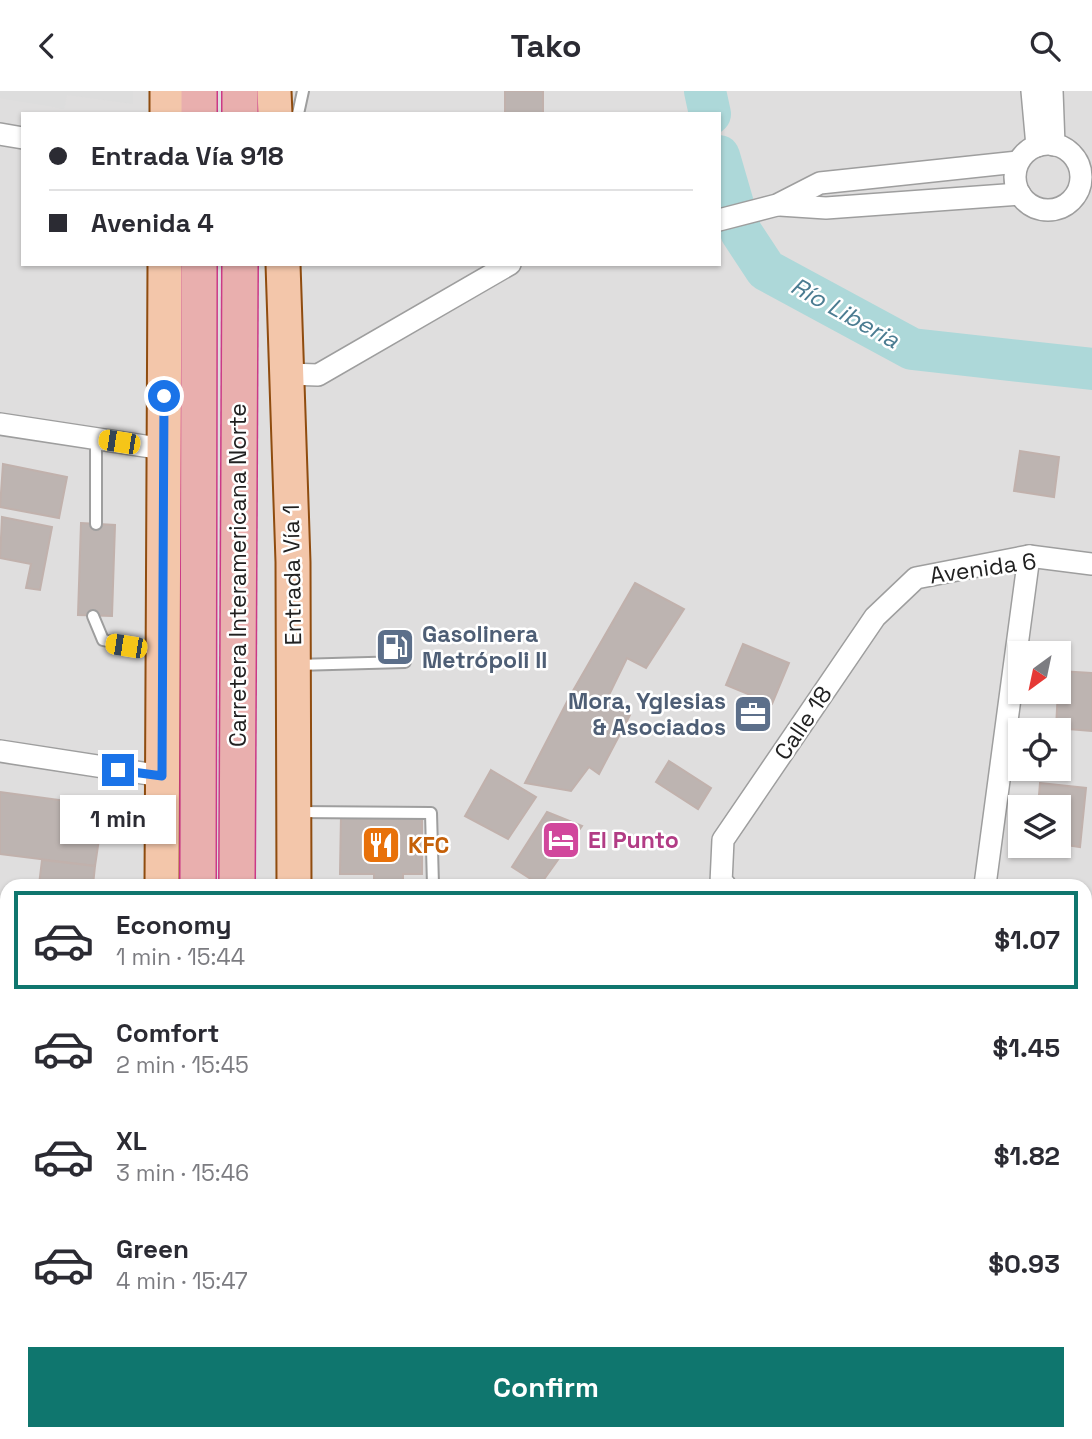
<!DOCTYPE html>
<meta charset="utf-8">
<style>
:root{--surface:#fff;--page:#f2f2f3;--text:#2b2b33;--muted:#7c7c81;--line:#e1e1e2;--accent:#0f766e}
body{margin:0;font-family:"Space Grotesk",sans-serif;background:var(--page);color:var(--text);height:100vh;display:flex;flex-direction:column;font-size:26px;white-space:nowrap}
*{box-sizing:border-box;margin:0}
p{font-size:23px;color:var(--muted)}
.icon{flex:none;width:38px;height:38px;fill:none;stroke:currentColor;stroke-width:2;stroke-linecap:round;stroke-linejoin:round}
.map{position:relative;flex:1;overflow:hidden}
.panel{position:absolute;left:0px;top:788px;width:1092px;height:562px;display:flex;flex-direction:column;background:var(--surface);border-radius:21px 21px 0 0;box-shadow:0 2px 5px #0004}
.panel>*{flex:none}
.hud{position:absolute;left:21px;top:21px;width:700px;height:154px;border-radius:0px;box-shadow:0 2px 5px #0004;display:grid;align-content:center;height:154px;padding:0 28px;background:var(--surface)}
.needle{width:46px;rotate:213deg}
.fabs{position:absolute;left:1008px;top:550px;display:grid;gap:14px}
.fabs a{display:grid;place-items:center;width:63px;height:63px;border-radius:0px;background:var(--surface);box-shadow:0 2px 5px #0004;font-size:35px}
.end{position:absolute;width:32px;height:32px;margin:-16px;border:9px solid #1a73e8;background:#fff;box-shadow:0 0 0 4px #fff}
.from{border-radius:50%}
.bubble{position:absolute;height:49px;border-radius:0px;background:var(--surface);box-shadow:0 2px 5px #0004;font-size:23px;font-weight:700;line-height:49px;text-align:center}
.car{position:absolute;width:21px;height:42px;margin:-21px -10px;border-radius:9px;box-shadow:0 0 5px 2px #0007;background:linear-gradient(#f5c518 24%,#345 0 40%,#f5c518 0 76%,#345 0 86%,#f5c518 0)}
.hud b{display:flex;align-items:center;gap:24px;height:66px;font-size:26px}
.hud b+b{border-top:2px solid var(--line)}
.hud i{width:18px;height:18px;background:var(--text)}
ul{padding:12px 0 0;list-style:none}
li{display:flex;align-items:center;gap:21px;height:98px;margin:0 14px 10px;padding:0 14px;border:4px solid transparent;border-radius:0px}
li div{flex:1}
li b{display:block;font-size:26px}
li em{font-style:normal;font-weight:700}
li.on{border-color:var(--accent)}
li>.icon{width:63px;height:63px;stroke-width:1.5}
.button{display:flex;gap:14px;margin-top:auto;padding:14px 28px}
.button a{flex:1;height:80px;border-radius:0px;background:var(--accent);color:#fff;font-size:28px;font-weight:700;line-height:80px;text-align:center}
header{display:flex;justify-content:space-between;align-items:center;height:91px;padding:0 28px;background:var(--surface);font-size:32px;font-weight:700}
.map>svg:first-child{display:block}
</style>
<header><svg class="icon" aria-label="back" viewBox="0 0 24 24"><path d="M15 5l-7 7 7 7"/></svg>Tako<svg class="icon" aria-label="search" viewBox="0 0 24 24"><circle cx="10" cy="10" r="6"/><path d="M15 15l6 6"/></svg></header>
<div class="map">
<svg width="1092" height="1348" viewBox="0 0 1092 1348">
<rect width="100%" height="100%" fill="#f0ece8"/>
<path fill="#dfdede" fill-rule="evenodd" d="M 0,0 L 1092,0 L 1092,1348 L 0,1348 ZM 23,23 L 719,23 L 719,173 L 23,173 ZM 1020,562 L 1059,562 L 1059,600 L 1020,600 ZM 1020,639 L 1059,639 L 1059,677 L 1020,677 ZM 1020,716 L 1059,716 L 1059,754 L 1020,754 ZM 7,794 L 1085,794 L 1085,1342 L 7,1342 Z"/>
<polygon fill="#ddd" points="0,0 133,0 133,13 67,4 64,18 0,7"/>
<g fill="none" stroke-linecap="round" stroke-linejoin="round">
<g stroke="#add8d9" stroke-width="42">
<polyline points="705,0 710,23"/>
<polyline points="719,65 741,141 766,179 912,258 1092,278"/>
</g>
</g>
<g fill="#bdb4b1" stroke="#c1b1ac" stroke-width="2">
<rect x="505" y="0" width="38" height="23"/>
<polygon points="1020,360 1059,366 1054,406 1014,400"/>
<polygon points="3,373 67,386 59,427 0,416"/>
<polygon points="2,426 52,436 40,499 26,497 31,473 0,467"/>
<polygon points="81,432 115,434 112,525 78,524"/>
<polygon points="635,492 684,518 646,577 627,567 607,608 630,624 599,683 589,676 571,700 525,692 570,605"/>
<polygon points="743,553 789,572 772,613 726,594"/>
<polygon points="1059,580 1092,582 1092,640 1056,637"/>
<polygon points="669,670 711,697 698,718 656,691"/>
<polygon points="491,679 536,706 508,748 465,725"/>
<polygon points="1040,692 1086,697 1080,756 1059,753 1059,716 1038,716"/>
<polygon points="0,701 104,715 95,775 0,763"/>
<polygon points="547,721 582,735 540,794 512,776"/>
<polygon points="341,724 422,726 422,783 403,783 403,794 374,794 374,783 340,783"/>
<polygon points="42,769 95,775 93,794 39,794"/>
<polygon points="0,899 7,900 7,954 0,954"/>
<polygon points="735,1342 872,1342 871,1348 735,1348"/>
</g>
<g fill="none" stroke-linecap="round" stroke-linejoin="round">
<g stroke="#9e9e9e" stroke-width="14">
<g id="service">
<polyline points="298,23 303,0"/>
<polyline points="96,433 96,347"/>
<polyline points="93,525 103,549 142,557 158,556"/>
<polyline points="296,574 405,571"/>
<polyline points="297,721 431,722 433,794"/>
<polyline points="0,1176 5,988"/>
<polyline points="0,1224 7,1216"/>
<polyline points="422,1348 422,1342"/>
<polyline points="637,1348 638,1342"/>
<polyline points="1019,1348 1019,1342"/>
</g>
</g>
<g stroke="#9e9e9e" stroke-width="24">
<g id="minor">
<polyline points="1032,0 1037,55"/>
<polyline points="1052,0 1054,54"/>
<polyline points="0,43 23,47"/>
<circle cx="1048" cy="86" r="33"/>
<polyline points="780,114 826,117 1020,103"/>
<polyline points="719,129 777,114 820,92 1018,71"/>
<polyline points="288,283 318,284 510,173"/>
<polyline points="0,333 164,358"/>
<polyline points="0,660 162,685"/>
<polyline points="725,794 721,792 723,749 875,526 916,487 1029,465 1092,473"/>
<polyline points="985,794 1029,465"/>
<polyline points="0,987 7,988"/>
<polyline points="924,1348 925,1342"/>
</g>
</g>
<g stroke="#9e9e9e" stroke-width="30">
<polyline id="tertiary" points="0,1306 7,1307"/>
</g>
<g stroke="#8f4c0f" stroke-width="37">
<g id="primary">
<polyline points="274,0 275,23"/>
<polyline points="167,23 167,0"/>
<polyline points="283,173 293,471 294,794"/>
<polyline points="162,794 165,173"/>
<polyline points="161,1342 161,1348"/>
<polyline points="286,1348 286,1342"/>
</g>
</g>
<g stroke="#cb3987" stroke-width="38">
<g id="trunk">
<polyline points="199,23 199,0"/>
<polyline points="240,23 240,0"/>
<polyline points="198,794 199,173"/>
<polyline points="237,794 240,173"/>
<polyline points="197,1348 197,1342"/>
<polyline points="234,1348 234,1342"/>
</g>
</g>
<use href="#service" stroke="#fff" stroke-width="10"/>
<use href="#minor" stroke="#fff" stroke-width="21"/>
<use href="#tertiary" stroke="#fff" stroke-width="26"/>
<use href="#primary" stroke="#f3c6aa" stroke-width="33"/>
<use href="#trunk" stroke="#e9afae" stroke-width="35"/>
</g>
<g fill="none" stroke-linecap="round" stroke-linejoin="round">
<polyline stroke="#1a73e8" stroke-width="9" points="118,679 162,685 164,305"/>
</g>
<defs>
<g id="fuel-square" transform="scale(2.0125)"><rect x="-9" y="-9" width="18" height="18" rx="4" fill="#5c6f8a" stroke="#fff"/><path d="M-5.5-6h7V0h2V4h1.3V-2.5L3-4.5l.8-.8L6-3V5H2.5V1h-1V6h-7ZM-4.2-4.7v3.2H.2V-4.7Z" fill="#fff"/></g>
<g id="office-square" transform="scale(2.0125)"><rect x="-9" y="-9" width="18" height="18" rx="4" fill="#5c6f8a" stroke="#fff"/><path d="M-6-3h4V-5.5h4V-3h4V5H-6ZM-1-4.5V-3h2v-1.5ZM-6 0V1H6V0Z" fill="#fff"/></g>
<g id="hotel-square" transform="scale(2.0125)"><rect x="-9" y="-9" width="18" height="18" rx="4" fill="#d1479c" stroke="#fff"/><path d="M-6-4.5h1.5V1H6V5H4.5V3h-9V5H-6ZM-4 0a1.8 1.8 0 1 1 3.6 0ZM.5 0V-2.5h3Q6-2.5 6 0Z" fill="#fff"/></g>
<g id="restaurant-square" transform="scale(2.0125)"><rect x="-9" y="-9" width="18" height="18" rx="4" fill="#e8710a" stroke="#fff"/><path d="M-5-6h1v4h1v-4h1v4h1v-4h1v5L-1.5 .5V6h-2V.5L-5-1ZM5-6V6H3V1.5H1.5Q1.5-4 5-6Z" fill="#fff"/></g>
</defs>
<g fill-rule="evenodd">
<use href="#fuel-square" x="395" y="556"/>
<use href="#office-square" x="753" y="623"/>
<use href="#hotel-square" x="561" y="749"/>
<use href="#restaurant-square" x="381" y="754"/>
</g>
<g text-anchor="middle" stroke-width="5" stroke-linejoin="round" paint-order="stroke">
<g font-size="23" fill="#212121" stroke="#fff">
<text transform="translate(983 477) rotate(-8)" y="8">Avenida 6</text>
<text transform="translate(238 484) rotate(-90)" y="8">Carretera Interamericana Norte</text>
<text transform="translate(292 484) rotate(-91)" y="8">Entrada Vía 1</text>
<text transform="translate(803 632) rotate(-56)" y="8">Calle 18</text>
</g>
<g font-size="23" font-weight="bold" fill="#4e5e75" stroke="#fff" text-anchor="start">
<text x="422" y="551">Gasolinera<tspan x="422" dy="26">Metrópoli II</tspan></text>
<text x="726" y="618" text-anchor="end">Mora, Yglesias<tspan x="726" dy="26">&amp; Asociados</tspan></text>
</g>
<g font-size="23" font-weight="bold" fill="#b23c85" stroke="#fff" text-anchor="start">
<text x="588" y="757">El Punto</text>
</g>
<g font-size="23" font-weight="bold" fill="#c56008" stroke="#fff" text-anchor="start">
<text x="408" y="762">KFC</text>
</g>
<g font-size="24" font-style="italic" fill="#4b7c91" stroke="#fff">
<text transform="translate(845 222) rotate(29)" y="8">Río Liberia</text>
</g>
</g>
</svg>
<div class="fabs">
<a><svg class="needle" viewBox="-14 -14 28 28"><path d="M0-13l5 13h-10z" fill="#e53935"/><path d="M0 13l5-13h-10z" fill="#7c7c81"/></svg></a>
<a><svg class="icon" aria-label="locate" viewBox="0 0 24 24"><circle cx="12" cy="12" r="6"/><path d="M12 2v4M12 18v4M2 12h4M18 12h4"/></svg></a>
<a><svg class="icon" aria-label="layers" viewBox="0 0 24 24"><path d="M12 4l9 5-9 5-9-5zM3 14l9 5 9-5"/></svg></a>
</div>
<i class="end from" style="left:164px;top:305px"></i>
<i class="end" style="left:118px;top:679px"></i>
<div class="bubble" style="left:60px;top:704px;width:116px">1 min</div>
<i class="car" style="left:119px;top:351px;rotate:279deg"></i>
<i class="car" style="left:126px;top:555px;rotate:279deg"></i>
<div class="hud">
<b><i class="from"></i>Entrada Vía 918</b>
<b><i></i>Avenida 4</b>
</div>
<section class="panel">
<ul>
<li class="on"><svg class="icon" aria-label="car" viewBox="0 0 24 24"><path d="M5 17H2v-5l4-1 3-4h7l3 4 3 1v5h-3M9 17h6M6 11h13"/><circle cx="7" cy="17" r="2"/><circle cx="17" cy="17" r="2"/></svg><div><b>Economy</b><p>1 min · 15:44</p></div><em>$1.07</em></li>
<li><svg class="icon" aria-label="car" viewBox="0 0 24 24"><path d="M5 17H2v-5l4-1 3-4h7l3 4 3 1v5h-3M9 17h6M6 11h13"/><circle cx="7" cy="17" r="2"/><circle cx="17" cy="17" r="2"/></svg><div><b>Comfort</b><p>2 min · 15:45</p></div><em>$1.45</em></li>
<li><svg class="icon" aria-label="car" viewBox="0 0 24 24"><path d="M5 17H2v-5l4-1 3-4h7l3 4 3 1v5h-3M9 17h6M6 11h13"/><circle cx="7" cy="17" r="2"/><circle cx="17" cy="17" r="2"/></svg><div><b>XL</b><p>3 min · 15:46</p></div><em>$1.82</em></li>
<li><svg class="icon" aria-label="car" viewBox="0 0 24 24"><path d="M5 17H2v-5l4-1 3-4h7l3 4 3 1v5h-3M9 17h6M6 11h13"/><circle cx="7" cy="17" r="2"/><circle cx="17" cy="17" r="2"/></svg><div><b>Green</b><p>4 min · 15:47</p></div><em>$0.93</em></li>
</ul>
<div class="button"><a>Confirm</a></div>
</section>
</div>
